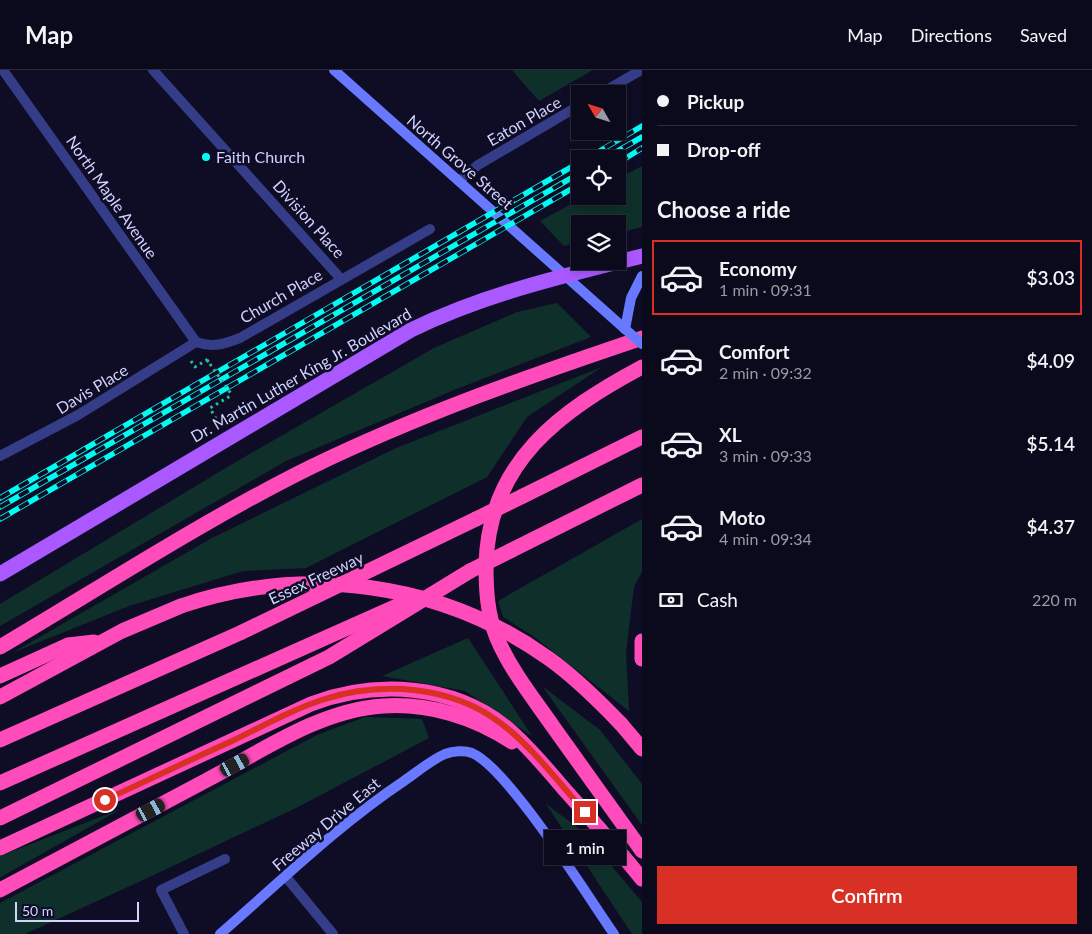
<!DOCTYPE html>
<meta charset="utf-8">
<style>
:root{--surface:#0a0a1c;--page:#181829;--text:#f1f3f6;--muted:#999aa3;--line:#2a2b3b;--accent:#d93025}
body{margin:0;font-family:Lato,sans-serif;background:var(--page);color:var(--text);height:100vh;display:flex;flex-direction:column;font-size:19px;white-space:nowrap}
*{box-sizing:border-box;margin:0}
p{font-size:16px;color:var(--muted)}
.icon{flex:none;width:28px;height:28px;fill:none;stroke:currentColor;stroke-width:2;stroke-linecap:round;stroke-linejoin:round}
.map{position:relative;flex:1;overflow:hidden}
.sheet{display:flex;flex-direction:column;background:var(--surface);width:450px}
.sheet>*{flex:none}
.banner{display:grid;align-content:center;height:110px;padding:0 15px;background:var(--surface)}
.needle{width:32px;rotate:309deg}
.controls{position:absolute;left:571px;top:15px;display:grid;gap:10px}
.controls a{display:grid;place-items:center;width:55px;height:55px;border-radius:0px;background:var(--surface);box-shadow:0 2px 8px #0003,0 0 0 1px var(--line);font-size:25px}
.scale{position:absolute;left:15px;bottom:12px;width:124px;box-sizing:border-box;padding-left:5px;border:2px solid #d1d2ff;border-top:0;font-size:14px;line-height:18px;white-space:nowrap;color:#d1d2ff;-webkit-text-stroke:4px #0e0d25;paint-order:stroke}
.end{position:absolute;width:22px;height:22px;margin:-11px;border:6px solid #d93025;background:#fff;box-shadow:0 0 0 2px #fff}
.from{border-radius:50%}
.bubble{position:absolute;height:35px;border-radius:0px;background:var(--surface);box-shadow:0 2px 8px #0003,0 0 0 1px var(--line);font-size:16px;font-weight:600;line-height:35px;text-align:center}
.car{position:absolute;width:15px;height:30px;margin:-15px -8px;border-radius:6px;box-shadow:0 0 4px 1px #0007;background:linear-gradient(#222 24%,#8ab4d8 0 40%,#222 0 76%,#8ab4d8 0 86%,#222 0)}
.banner b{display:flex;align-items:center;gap:18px;height:48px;font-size:19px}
.banner b+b{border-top:1px solid var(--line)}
.banner i{width:12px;height:12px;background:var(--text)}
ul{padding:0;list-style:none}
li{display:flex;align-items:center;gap:15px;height:75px;margin:0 10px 8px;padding:0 5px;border:2px solid transparent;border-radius:0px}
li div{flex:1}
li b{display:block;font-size:19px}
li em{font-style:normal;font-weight:600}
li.on{border-color:var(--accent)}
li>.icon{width:45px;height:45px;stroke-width:1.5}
h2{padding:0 15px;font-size:22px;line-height:60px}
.pay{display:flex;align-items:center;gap:12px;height:55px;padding:0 15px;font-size:19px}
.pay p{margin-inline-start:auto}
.cta{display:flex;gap:10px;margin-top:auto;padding:10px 15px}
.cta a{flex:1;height:58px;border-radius:0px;background:var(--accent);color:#fff;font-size:20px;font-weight:600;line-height:58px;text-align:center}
header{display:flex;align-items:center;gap:30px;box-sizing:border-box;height:70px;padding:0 25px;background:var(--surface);border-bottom:1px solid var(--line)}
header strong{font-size:24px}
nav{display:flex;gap:28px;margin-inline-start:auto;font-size:18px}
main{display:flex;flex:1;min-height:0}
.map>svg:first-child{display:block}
</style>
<header>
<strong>Map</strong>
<nav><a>Map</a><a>Directions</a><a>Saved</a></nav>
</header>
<main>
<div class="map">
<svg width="642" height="864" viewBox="0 0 642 864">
<rect width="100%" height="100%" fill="#0e0d25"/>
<g fill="#0f302a">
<polygon points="512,0 593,0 539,31"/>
<polygon points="642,96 642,157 618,163 618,154 580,154 580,172 564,176 540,151 586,126 618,126 618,109"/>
<polygon points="557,233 591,267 454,320 286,391 0,556 0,534 234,393 434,278 517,242"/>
<polygon points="602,297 527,347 487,407 306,498 243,501 129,536 12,583 212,468 396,378"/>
<polygon points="642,449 642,501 634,517 626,582 629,641 533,566 503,547 498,531"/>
<polygon points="468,568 532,666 465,621 382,606"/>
<polygon points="542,616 600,660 642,714 642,755"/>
<polygon points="365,647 422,649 429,668 296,738 143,810 25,864 0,864 0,833 317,665"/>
<polygon points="546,734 581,760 642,832 642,864 632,864"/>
<polygon points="121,739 1,807 0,808 0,786"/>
</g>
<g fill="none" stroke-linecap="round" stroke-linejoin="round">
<g stroke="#26bea0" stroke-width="3" stroke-dasharray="2.5 4" stroke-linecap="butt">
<polyline points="207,290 210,294"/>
<polyline points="191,291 195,297 210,288"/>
<polyline points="216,349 210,338 232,325"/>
</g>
<g stroke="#353d88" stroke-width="10">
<polyline points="286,807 333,864"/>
<polyline points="184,864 161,820 225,789"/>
</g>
<g stroke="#353d88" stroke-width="10">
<polyline points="3,0 196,272"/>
<polyline points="153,0 341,209"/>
<polyline points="600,24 641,0"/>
<polyline points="459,111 478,95 580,35"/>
<path d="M 196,272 C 213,278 224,274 240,268 L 430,159"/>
<polyline points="0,386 78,345 196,272"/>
</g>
<g stroke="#6879ff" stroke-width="10">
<polyline points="334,0 625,259"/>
<polyline points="625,259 631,228 642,206"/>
<path d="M 220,864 C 280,812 338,755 404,711 C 417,702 431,690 445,684 C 453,681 464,680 472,683 C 508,698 588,827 614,864"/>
</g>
<path stroke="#aa58ff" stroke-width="15" d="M 0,504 L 411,260 C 485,224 563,206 642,186"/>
<g stroke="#ff4cba" stroke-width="15">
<path d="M 642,297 C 560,341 489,392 486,494 C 486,519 487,544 497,568 C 511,601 534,629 554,658 C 583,699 613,740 642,781"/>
<polyline points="523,426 642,367"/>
<polyline points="510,481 642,415"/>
<polyline points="642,571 642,589"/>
<path d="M 0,577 C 103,516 204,450 311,397 C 418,345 529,306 642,268"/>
<polyline points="0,606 68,575 94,572"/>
<polyline points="0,627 122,561 181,536"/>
<polyline points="621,654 642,679"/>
<polyline points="0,670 240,563 476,449"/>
<polyline points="0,713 408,531"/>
<polyline points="0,748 329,587 470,501"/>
<path d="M 0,778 L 311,634 C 375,610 453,613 508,659 C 529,677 547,699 565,720 C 591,749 617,778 642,809"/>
<path d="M 0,820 C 69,784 138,747 207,710 C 262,681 320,640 383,636 C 429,633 474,647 512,672"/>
</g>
<g stroke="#00fcf3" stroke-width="5.5">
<g id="rail">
<polyline points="586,89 642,56"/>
<polyline points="604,89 642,67"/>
<polyline points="618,93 642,78"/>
<polyline points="0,428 580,92"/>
<polyline points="0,437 580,103"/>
<polyline points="0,449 580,114"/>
</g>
</g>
<use href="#rail" stroke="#0e0d25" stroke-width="4" stroke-dasharray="11" stroke-linecap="butt"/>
<polyline stroke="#26bea0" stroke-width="3" stroke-dasharray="2.5 4" stroke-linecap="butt" points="210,294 232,325"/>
<polyline stroke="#6879ff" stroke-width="10" points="625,259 642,274"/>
<g stroke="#ff4cba" stroke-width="15">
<polyline points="476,449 523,426"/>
<polyline points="470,501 510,481"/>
<path d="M 181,536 C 305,494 441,512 548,588 C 575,607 598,630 621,654"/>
</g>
</g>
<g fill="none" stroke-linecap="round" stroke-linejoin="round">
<path stroke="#d93025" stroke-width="6" d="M 105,730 C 148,710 190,690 232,671 C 263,656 293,639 325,629 C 382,611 451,616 499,652 C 532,676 558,712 585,742"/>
</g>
<circle fill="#00fcf3" stroke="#0e0d25" stroke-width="2" cx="206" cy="87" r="5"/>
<g text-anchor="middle" stroke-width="5" stroke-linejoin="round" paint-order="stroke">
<g font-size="16" fill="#d1d2ff" stroke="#0e0d25">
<text transform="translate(524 51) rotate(-30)" y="6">Eaton Place</text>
<text transform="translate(460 92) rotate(41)" y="6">North Grove Street</text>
<text transform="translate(112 127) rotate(55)" y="6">North Maple Avenue</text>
<text transform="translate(309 149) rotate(48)" y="6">Division Place</text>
<text transform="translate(281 226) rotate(-30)" y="6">Church Place</text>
<text transform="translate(301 305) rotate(-30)" y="6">Dr. Martin Luther King Jr. Boulevard</text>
<text transform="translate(92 319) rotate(-31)" y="6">Davis Place</text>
<text transform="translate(316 508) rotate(-25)" y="6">Essex Freeway</text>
<text transform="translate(326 754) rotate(-40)" y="6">Freeway Drive East</text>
</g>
<g font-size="16" fill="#d1d2ff" stroke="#0e0d25" text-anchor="start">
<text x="216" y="93">Faith Church</text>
</g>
</g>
</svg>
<div class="controls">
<a><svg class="needle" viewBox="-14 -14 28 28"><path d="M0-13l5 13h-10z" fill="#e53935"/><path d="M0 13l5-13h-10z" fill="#999aa3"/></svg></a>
<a><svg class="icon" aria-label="locate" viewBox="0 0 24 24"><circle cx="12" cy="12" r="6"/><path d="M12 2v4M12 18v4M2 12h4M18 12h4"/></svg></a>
<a><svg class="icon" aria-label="layers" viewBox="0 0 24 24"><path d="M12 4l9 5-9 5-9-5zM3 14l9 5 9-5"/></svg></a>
</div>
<div class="scale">50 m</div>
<i class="end from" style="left:105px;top:730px"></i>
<i class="end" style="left:585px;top:742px"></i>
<div class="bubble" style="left:544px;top:760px;width:82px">1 min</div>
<i class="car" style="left:235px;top:695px;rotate:62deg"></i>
<i class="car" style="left:151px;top:740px;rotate:62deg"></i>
</div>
<section class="sheet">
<div class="banner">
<b><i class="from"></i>Pickup</b>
<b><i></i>Drop-off</b>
</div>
<h2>Choose a ride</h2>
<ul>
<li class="on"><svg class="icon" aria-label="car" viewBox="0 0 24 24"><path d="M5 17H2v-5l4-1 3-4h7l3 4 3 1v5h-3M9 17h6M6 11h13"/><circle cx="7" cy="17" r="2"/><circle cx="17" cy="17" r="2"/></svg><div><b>Economy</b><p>1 min · 09:31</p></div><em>$3.03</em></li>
<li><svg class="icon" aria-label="car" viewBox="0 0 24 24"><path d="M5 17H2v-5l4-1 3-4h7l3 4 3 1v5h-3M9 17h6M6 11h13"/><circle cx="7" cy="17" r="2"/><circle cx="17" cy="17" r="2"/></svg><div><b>Comfort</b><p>2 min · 09:32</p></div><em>$4.09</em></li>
<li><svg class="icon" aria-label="car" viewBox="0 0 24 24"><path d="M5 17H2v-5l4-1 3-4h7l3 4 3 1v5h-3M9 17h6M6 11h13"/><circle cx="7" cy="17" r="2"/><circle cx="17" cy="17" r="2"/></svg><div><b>XL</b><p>3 min · 09:33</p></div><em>$5.14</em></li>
<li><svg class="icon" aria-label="car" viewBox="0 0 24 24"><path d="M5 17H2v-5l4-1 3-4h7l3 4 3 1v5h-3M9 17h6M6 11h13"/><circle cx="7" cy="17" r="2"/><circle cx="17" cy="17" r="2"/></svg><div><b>Moto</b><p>4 min · 09:34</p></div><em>$4.37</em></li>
</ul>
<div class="pay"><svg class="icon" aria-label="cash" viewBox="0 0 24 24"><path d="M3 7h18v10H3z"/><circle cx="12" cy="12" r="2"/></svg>Cash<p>220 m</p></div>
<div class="cta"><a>Confirm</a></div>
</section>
</main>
